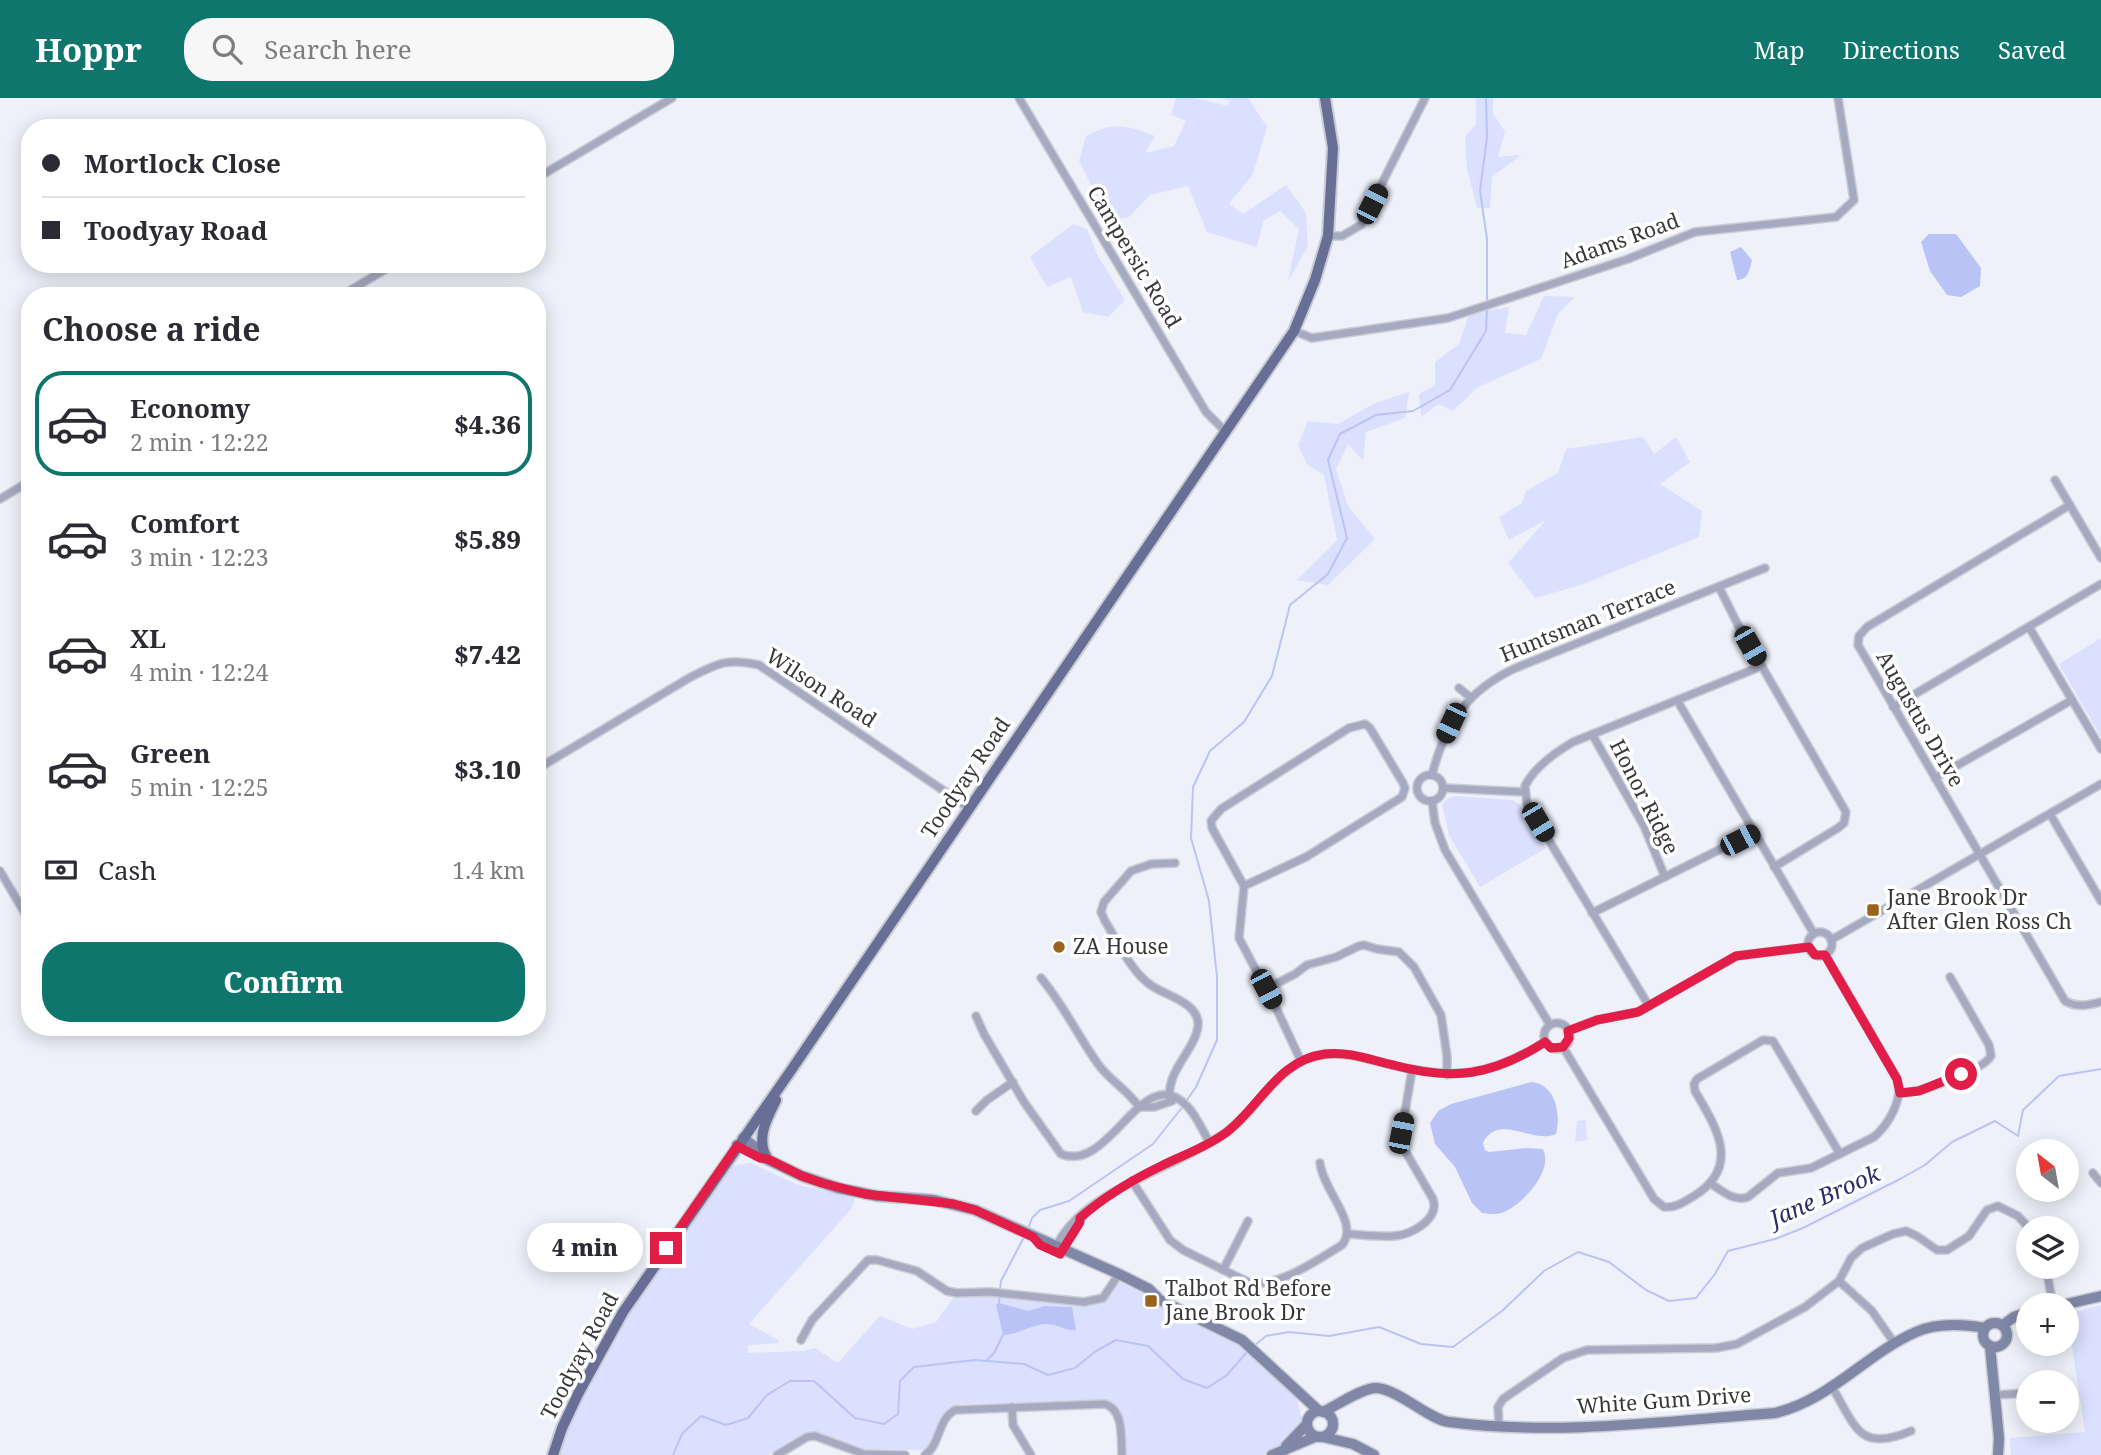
<!DOCTYPE html>
<meta charset="utf-8">
<style>
:root{--surface:#fff;--page:#f7f7f7;--text:#2b2b33;--muted:#7c7c81;--line:#e1e1e2;--accent:#0f766e}
body{margin:0;font-family:"Noto Serif",serif;background:var(--page);color:var(--text);height:100vh;display:flex;flex-direction:column;font-size:26px;white-space:nowrap}
*{box-sizing:border-box;margin:0}
p{font-size:23px;color:var(--muted)}
.icon{flex:none;width:38px;height:38px;fill:none;stroke:currentColor;stroke-width:2;stroke-linecap:round;stroke-linejoin:round}
.map{position:relative;flex:1;overflow:hidden}
.details{position:absolute;left:21px;top:189px;width:525px;height:749px;display:flex;flex-direction:column;background:var(--surface);border-radius:28px;box-shadow:0 4px 18px #0003}
.details>*{flex:none}
.top-card{position:absolute;left:21px;top:21px;width:525px;height:154px;border-radius:28px;box-shadow:0 4px 18px #0003;display:grid;align-content:center;height:154px;padding:0 21px;background:var(--surface)}
.needle{width:46px;rotate:329deg}
.controls{position:absolute;left:2016px;top:1041px;display:grid;gap:14px}
.controls a{display:grid;place-items:center;width:63px;height:63px;border-radius:50%;background:var(--surface);box-shadow:0 4px 18px #0003;font-size:35px}
.end{position:absolute;width:32px;height:32px;margin:-16px;border:9px solid #e11d48;background:#fff;box-shadow:0 0 0 4px #fff}
.from{border-radius:50%}
.bubble{position:absolute;height:49px;border-radius:24px;background:var(--surface);box-shadow:0 4px 18px #0003;font-size:23px;font-weight:800;line-height:49px;text-align:center}
.car{position:absolute;width:21px;height:42px;margin:-21px -10px;border-radius:9px;box-shadow:0 0 5px 2px #0007;background:linear-gradient(#222 24%,#8ab4d8 0 40%,#222 0 76%,#8ab4d8 0 86%,#222 0)}
.top-card b{display:flex;align-items:center;gap:24px;height:66px;font-size:26px}
.top-card b+b{border-top:2px solid var(--line)}
.top-card i{width:18px;height:18px;background:var(--text)}
ul{padding:0;list-style:none}
li{display:flex;align-items:center;gap:21px;height:105px;margin:0 14px 10px;padding:0 7px;border:4px solid transparent;border-radius:28px}
li div{flex:1}
li b{display:block;font-size:26px}
li em{font-style:normal;font-weight:800}
li.selected{border-color:var(--accent)}
li>.icon{width:63px;height:63px;stroke-width:1.5}
h2{padding:0 21px;font-size:32px;line-height:84px}
.pay{display:flex;align-items:center;gap:18px;height:77px;padding:0 21px;font-size:26px}
.pay p{margin-inline-start:auto}
.button{display:flex;gap:14px;margin-top:auto;padding:14px 21px}
.button a{flex:1;height:80px;border-radius:28px;background:var(--accent);color:#fff;font-size:28px;font-weight:800;line-height:80px;text-align:center}
header{display:flex;align-items:center;gap:42px;box-sizing:border-box;height:98px;padding:0 35px;background:var(--accent);color:#fff}
header strong{font-size:33px}
nav{display:flex;gap:38px;margin-inline-start:auto;font-size:24px}
.search{width:490px;height:63px;background:var(--page);display:flex;align-items:center;gap:18px;box-sizing:border-box;padding:0 24px;border-radius:28px;color:var(--muted);font-size:26px}
.map>svg:first-child{display:block}
</style>
<header>
<strong>Hoppr</strong>
<div class="search"><svg class="icon" aria-label="search" viewBox="0 0 24 24"><circle cx="10" cy="10" r="6"/><path d="M15 15l6 6"/></svg>Search here</div>
<nav><a>Map</a><a>Directions</a><a>Saved</a></nav>
</header>
<div class="map">
<svg width="2101" height="1357" viewBox="0 0 2101 1357">
<rect width="100%" height="100%" fill="#eff1fa"/>
<g fill="#dae0fd">
<path d="M 1176,0 L 1195,0 L 1228,8 L 1229,3 L 1222,0 L 1248,0 L 1267,29 L 1253,76 L 1229,106 L 1243,116 L 1286,87 L 1306,115 L 1308,148 L 1288,183 L 1299,131 L 1280,113 L 1263,123 L 1257,149 L 1207,134 L 1188,88 L 1150,97 L 1129,119 L 1114,122 L 1105,114 L 1079,63 L 1086,38 C 1115,23 1125,27 1155,38 L 1145,55 L 1174,48 L 1186,23 L 1171,17 Z"/>
<polygon points="1476,0 1493,0 1493,15 1505,34 1498,59 1521,57 1492,79 1490,110 1477,110 1467,71 1465,39 1476,26"/>
<polygon points="1073,126 1087,131 1098,158 1125,202 1108,219 1083,214 1071,179 1047,189 1030,159"/>
<polygon points="1544,198 1575,199 1558,216 1541,261 1478,289 1453,313 1439,306 1421,319 1419,296 1435,287 1435,264 1459,246 1469,216 1509,209 1505,235 1526,237"/>
<polygon points="1409,294 1405,320 1366,334 1363,362 1348,346 1336,371 1348,408 1375,441 1328,487 1297,482 1337,442 1324,377 1307,366 1298,347 1308,323 1338,326 1375,305"/>
<polygon points="1643,339 1654,356 1676,339 1690,364 1660,386 1702,413 1699,439 1581,487 1535,500 1508,465 1546,422 1509,442 1499,419 1522,405 1526,393 1558,375 1566,351"/>
<polygon points="2101,540 2101,639 2059,566"/>
<polygon points="1456,698 1512,702 1519,706 1546,750 1480,789 1449,737 1442,706 1448,700"/>
<polygon points="1586,1022 1587,1042 1575,1044 1577,1023"/>
<path d="M 751,1065 L 798,1087 L 855,1099 L 852,1110 L 749,1226 L 778,1242 L 779,1245 L 748,1247 L 748,1255 L 804,1253 L 815,1250 L 838,1265 L 880,1218 L 912,1231 L 936,1224 L 957,1195 L 1097,1203 L 1115,1182 L 1144,1196 L 1157,1199 L 1221,1230 L 1294,1288 L 1302,1321 L 1301,1327 L 1284,1344 L 1263,1357 L 1127,1357 C 1125,1338 1129,1309 1106,1302 L 961,1306 C 936,1311 939,1335 925,1352 L 865,1351 L 816,1334 L 806,1335 L 768,1357 L 553,1357 L 597,1258 L 714,1081 L 731,1068 Z"/>
<polygon points="2101,1207 2101,1357 2011,1357 2010,1340 2085,1334 2067,1216"/>
</g>
<g fill="#bac3f6">
<polygon points="1929,136 1956,136 1981,170 1980,188 1961,199 1947,197 1930,173 1921,144"/>
<path d="M 1741,149 L 1752,162 C 1749,173 1749,181 1737,182 L 1730,154 Z"/>
<path d="M 1531,984 C 1556,986 1561,1016 1556,1036 C 1533,1047 1498,1014 1483,1045 L 1485,1052 L 1489,1054 L 1526,1050 L 1543,1051 C 1554,1073 1523,1106 1504,1114 C 1497,1117 1490,1116 1482,1115 L 1472,1105 L 1455,1069 L 1435,1046 L 1430,1025 L 1438,1013 L 1451,1006 Z"/>
<path d="M 999,1205 L 1028,1213 L 1045,1208 L 1072,1209 L 1076,1232 C 1067,1233 1058,1227 1048,1226 C 1033,1225 1019,1237 1003,1237 L 996,1207 Z"/>
</g>
<g fill="none" stroke-linecap="round" stroke-linejoin="round">
<g stroke="#bac3f6" stroke-width="2">
<polyline points="1486,0 1487,39 1480,93 1487,141 1487,205"/>
<polyline points="1187,1002 1196,989 1217,942 1217,879 1209,803 1191,740 1193,689 1210,653 1244,624 1272,578 1290,507 1328,476 1347,440 1328,362 1340,336 1376,317 1413,313 1450,292 1486,233 1487,210"/>
<polyline points="1028,1131 1032,1120 1040,1112 1069,1103 1153,1046 1184,1007"/>
<polyline points="1000,1191 1001,1183 1024,1139"/>
<polyline points="999,1205 1000,1196"/>
<polyline points="1254,1248 1266,1238 1289,1234 1329,1238 1379,1229 1421,1246 1453,1249 1502,1213 1544,1173 1578,1154 1609,1164 1646,1192 1669,1203 1696,1200 1715,1176 1728,1153 1775,1141 1803,1130 1900,1081 1925,1067 1952,1044 1995,1023 2018,1038 2023,1012 2059,978 2101,971"/>
<polyline points="987,1262 994,1255 1003,1237"/>
<polyline points="673,1357 682,1336 701,1318 726,1327 748,1320 767,1297 790,1283 814,1283 855,1320 884,1326 898,1316 900,1283 914,1269 975,1262 1024,1266 1048,1277 1075,1270 1096,1253 1116,1242 1148,1248 1183,1281 1207,1290 1227,1277 1247,1254"/>
</g>
<g stroke="#caccd4" stroke-width="10">
<g id="street">
<polyline points="1019,0 1206,314 1224,332"/>
<polyline points="537,80 672,0"/>
<polyline points="1328,138 1342,138 1361,127 1425,0"/>
<polyline points="341,198 394,166"/>
<polyline points="1294,233 1312,240 1448,220 1628,161 1695,134 1836,119 1854,102 1838,0"/>
<polyline points="2055,382 2101,460"/>
<polyline points="0,401 30,383"/>
<path d="M 2070,407 L 1867,529 L 1859,538 L 1858,547 L 2065,903 C 2078,910 2087,907 2101,904"/>
<polyline points="1719,489 1738,527 1846,714 1844,725 1838,730 1774,769"/>
<polyline points="2029,529 2101,651"/>
<polyline points="1459,590 1471,600"/>
<polyline points="1677,602 1814,836"/>
<polyline points="1893,609 2101,486"/>
<polyline points="1592,636 1644,728 1665,779"/>
<path d="M 537,671 L 689,580 C 718,565 727,560 759,567 L 969,710"/>
<circle cx="1430" cy="690" r="13"/>
<path d="M 1432,677 C 1445,625 1468,591 1518,569 L 1765,470"/>
<polyline points="1935,680 2072,602"/>
<polyline points="1443,690 1524,694"/>
<polyline points="1432,703 1435,725 1445,752 1550,927"/>
<polyline points="2050,716 2101,803"/>
<polyline points="0,773 30,824"/>
<polyline points="1244,788 1306,759 1402,699 1405,690 1403,685 1370,630 1365,626 1349,630 1221,711 1211,723 1212,730 1244,788 1239,840 1278,914 1301,963"/>
<polyline points="1592,815 1753,735"/>
<circle cx="1820" cy="846" r="12"/>
<polyline points="1831,842 2101,686"/>
<path d="M 1041,880 C 1063,906 1078,938 1098,966 C 1110,983 1128,992 1139,1009"/>
<polyline points="1266,891 1295,876 1307,867 1336,859 1359,848 1364,847 1377,851 1399,854 1414,869 1441,917 1447,958 1447,977"/>
<path d="M 1649,908 L 1527,706 L 1525,688 C 1534,670 1556,654 1573,644 L 1762,568"/>
<path d="M 976,918 L 984,936 L 1024,1004 L 1061,1056 C 1111,1076 1142,961 1187,1008 C 1197,1018 1203,1034 1210,1045"/>
<circle cx="1557" cy="938" r="13"/>
<polyline points="1568,933 1597,922 1638,914 1736,858 1809,849"/>
<path d="M 1563,949 L 1654,1101 L 1664,1109 C 1676,1110 1684,1104 1694,1098 C 1742,1068 1716,1029 1695,993 L 1694,986 L 1697,981 L 1763,942 L 1773,943 L 1840,1056"/>
<path d="M 1900,995 C 1919,995 1981,974 1991,958 L 1989,947 L 1950,879"/>
<path d="M 1170,1003 C 1165,973 1195,953 1198,928 C 1200,905 1167,898 1152,888 C 1131,874 1118,844 1105,823 L 1101,814 L 1104,804 L 1131,773 L 1151,766 L 1175,765"/>
<polyline points="1140,1009 1154,1009 1172,1003"/>
<polyline points="976,1013 987,1002 1013,984"/>
<polyline points="2093,1075 2101,1085"/>
<path d="M 1132,1083 L 1170,1142 L 1183,1152 L 1248,1184 C 1275,1192 1319,1161 1342,1147 C 1360,1125 1323,1093 1320,1065"/>
<path d="M 1710,1085 C 1722,1093 1734,1104 1748,1099 L 1778,1075 L 1811,1070 L 1874,1039 C 1889,1026 1904,1000 1897,981 L 1825,857"/>
<path d="M 1349,1136 C 1363,1137 1379,1139 1394,1138 C 1411,1137 1440,1121 1433,1101 L 1400,1044 L 1412,972"/>
<path d="M 1054,1153 C 1081,1088 1186,1070 1235,1027 C 1265,1001 1281,962 1325,956 C 1347,954 1367,961 1388,966 C 1451,982 1488,980 1545,944"/>
<polyline points="1060,1156 1078,1127"/>
<polyline points="2046,1169 2053,1208"/>
<polyline points="1223,1172 1248,1123"/>
<polyline points="1839,1183 1872,1213 1895,1246"/>
<polyline points="801,1242 812,1222 868,1162 877,1162 917,1173 947,1193 957,1195 990,1194 1084,1204 1103,1200 1119,1176"/>
<path d="M 1832,1289 C 1856,1329 1859,1355 1911,1333"/>
<polyline points="1995,1297 2028,1295"/>
<polyline points="1012,1309 1013,1327 1031,1357"/>
<polyline points="1499,1328 1498,1309 1503,1301 1563,1260 1587,1252 1716,1250 1737,1246 1805,1209 1839,1183 1851,1160 1862,1150 1893,1136 1906,1133 1917,1138 1937,1152 1947,1152 1969,1138 1987,1112 1998,1108 2018,1118 2029,1130"/>
<polyline points="777,1357 807,1339 815,1338 864,1356 905,1357"/>
<path d="M 925,1357 C 941,1346 937,1322 955,1312 L 1105,1306 C 1124,1312 1121,1340 1122,1357"/>
</g>
</g>
<g stroke="#caccd4" stroke-width="13">
<g id="secondary">
<polyline points="743,1040 766,1057"/>
<polyline points="737,1047 802,1078 838,1090 877,1098 934,1102 975,1112 1119,1176 1149,1191 1157,1199"/>
<polyline points="1152,1198 1242,1242 1319,1313"/>
<polyline points="2058,1208 2101,1198"/>
<circle cx="1995" cy="1237" r="12"/>
<polyline points="2003,1227 2014,1219 2028,1214"/>
<polyline points="1990,1248 1999,1340 1998,1357"/>
<circle cx="1320" cy="1326" r="13"/>
<path d="M 1323,1314 C 1336,1308 1363,1289 1377,1290 C 1399,1292 1430,1322 1449,1324 C 1557,1338 1667,1323 1775,1315 C 1830,1302 1866,1256 1916,1234 C 1937,1225 1962,1226 1985,1230"/>
<polyline points="1323,1339 1353,1346 1374,1357"/>
<polyline points="1286,1348 1307,1326"/>
<polyline points="1272,1357 1315,1339"/>
</g>
</g>
<g stroke="#caccd4" stroke-width="14">
<g id="primary">
<path d="M 764,1054 C 758,1035 768,1019 776,1002"/>
<polyline points="553,1357 562,1330 578,1296 623,1214 792,971 1294,233 1315,182 1328,138 1333,50 1325,0"/>
</g>
</g>
<use href="#street" stroke="#a6aac0" stroke-width="7"/>
<use href="#secondary" stroke="#8187a7" stroke-width="10"/>
<use href="#primary" stroke="#686e95" stroke-width="10"/>
</g>
<g fill="none" stroke-linecap="round" stroke-linejoin="round">
<path stroke="#e11d48" stroke-width="9" d="M 666,1150 L 737,1048 L 760,1060 L 768,1061 L 802,1078 L 822,1085 L 865,1096 L 954,1106 L 975,1112 L 1033,1139 L 1040,1147 L 1060,1156 L 1080,1124 L 1080,1120 C 1104,1099 1132,1082 1161,1068 C 1183,1057 1207,1049 1227,1034 C 1261,1007 1278,962 1325,956 C 1348,953 1371,962 1393,967 C 1453,983 1492,978 1545,944 L 1551,950 L 1563,949 L 1569,940 L 1568,933 L 1597,922 L 1638,914 L 1736,858 L 1809,849 L 1815,857 L 1825,857 L 1897,981 L 1900,995 L 1919,993 L 1961,976"/>
</g>
<g fill="#9a621d" stroke="#fff" stroke-width="2.5">
<rect x="1866" y="805" width="14" height="14" rx="3.5"/>
<circle cx="1059" cy="849" r="7"/>
<rect x="1144" y="1196" width="14" height="14" rx="3.5"/>
</g>
<g text-anchor="middle" stroke-width="7" stroke-linejoin="round" paint-order="stroke">
<g font-size="21" fill="#38383c" stroke="#fff">
<text transform="translate(1620 143) rotate(-20)" y="7">Adams Road</text>
<text transform="translate(1134 159) rotate(59)" y="7">Campersic Road</text>
<text transform="translate(1588 523) rotate(-22)" y="7">Huntsman Terrace</text>
<text transform="translate(821 590) rotate(33)" y="7">Wilson Road</text>
<text transform="translate(1920 621) rotate(60)" y="7">Augustus Drive</text>
<text transform="translate(966 680) rotate(-56)" y="7">Toodyay Road</text>
<text transform="translate(1644 699) rotate(63)" y="7">Honor Ridge</text>
<text transform="translate(580 1258) rotate(-62)" y="7">Toodyay Road</text>
<text transform="translate(1664 1303) rotate(-4)" y="7">White Gum Drive</text>
</g>
<g font-size="21" fill="#38383c" stroke="#fff" text-anchor="start">
<text x="1887" y="807">Jane Brook Dr<tspan x="1887" dy="24">After Glen Ross Ch</tspan></text>
<text x="1073" y="856">ZA House</text>
<text x="1165" y="1198">Talbot Rd Before<tspan x="1165" dy="24">Jane Brook Dr</tspan></text>
</g>
<g font-size="23" font-style="italic" fill="#2a2d68" stroke="#fff">
<text transform="translate(1825 1098) rotate(-24)" y="8">Jane Brook</text>
</g>
</g>
</svg>
<div class="controls">
<a><svg class="needle" viewBox="-14 -14 28 28"><path d="M0-13l5 13h-10z" fill="#e53935"/><path d="M0 13l5-13h-10z" fill="#7c7c81"/></svg></a>
<a><svg class="icon" aria-label="layers" viewBox="0 0 24 24"><path d="M12 4l9 5-9 5-9-5zM3 14l9 5 9-5"/></svg></a>
<a>+</a>
<a>−</a>
</div>
<i class="end from" style="left:1961px;top:976px"></i>
<i class="end" style="left:666px;top:1150px"></i>
<div class="bubble" style="left:527px;top:1125px;width:116px">4 min</div>
<i class="car" style="left:1372px;top:106px;rotate:27deg"></i>
<i class="car" style="left:1750px;top:548px;rotate:150deg"></i>
<i class="car" style="left:1451px;top:625px;rotate:205deg"></i>
<i class="car" style="left:1538px;top:724px;rotate:149deg"></i>
<i class="car" style="left:1740px;top:742px;rotate:63deg"></i>
<i class="car" style="left:1266px;top:891px;rotate:152deg"></i>
<i class="car" style="left:1401px;top:1035px;rotate:11deg"></i>
<div class="top-card">
<b><i class="from"></i>Mortlock Close</b>
<b><i></i>Toodyay Road</b>
</div>
<section class="details">
<h2>Choose a ride</h2>
<ul>
<li class="selected"><svg class="icon" aria-label="car" viewBox="0 0 24 24"><path d="M5 17H2v-5l4-1 3-4h7l3 4 3 1v5h-3M9 17h6M6 11h13"/><circle cx="7" cy="17" r="2"/><circle cx="17" cy="17" r="2"/></svg><div><b>Economy</b><p>2 min · 12:22</p></div><em>$4.36</em></li>
<li><svg class="icon" aria-label="car" viewBox="0 0 24 24"><path d="M5 17H2v-5l4-1 3-4h7l3 4 3 1v5h-3M9 17h6M6 11h13"/><circle cx="7" cy="17" r="2"/><circle cx="17" cy="17" r="2"/></svg><div><b>Comfort</b><p>3 min · 12:23</p></div><em>$5.89</em></li>
<li><svg class="icon" aria-label="car" viewBox="0 0 24 24"><path d="M5 17H2v-5l4-1 3-4h7l3 4 3 1v5h-3M9 17h6M6 11h13"/><circle cx="7" cy="17" r="2"/><circle cx="17" cy="17" r="2"/></svg><div><b>XL</b><p>4 min · 12:24</p></div><em>$7.42</em></li>
<li><svg class="icon" aria-label="car" viewBox="0 0 24 24"><path d="M5 17H2v-5l4-1 3-4h7l3 4 3 1v5h-3M9 17h6M6 11h13"/><circle cx="7" cy="17" r="2"/><circle cx="17" cy="17" r="2"/></svg><div><b>Green</b><p>5 min · 12:25</p></div><em>$3.10</em></li>
</ul>
<div class="pay"><svg class="icon" aria-label="cash" viewBox="0 0 24 24"><path d="M3 7h18v10H3z"/><circle cx="12" cy="12" r="2"/></svg>Cash<p>1.4 km</p></div>
<div class="button"><a>Confirm</a></div>
</section>
</div>
